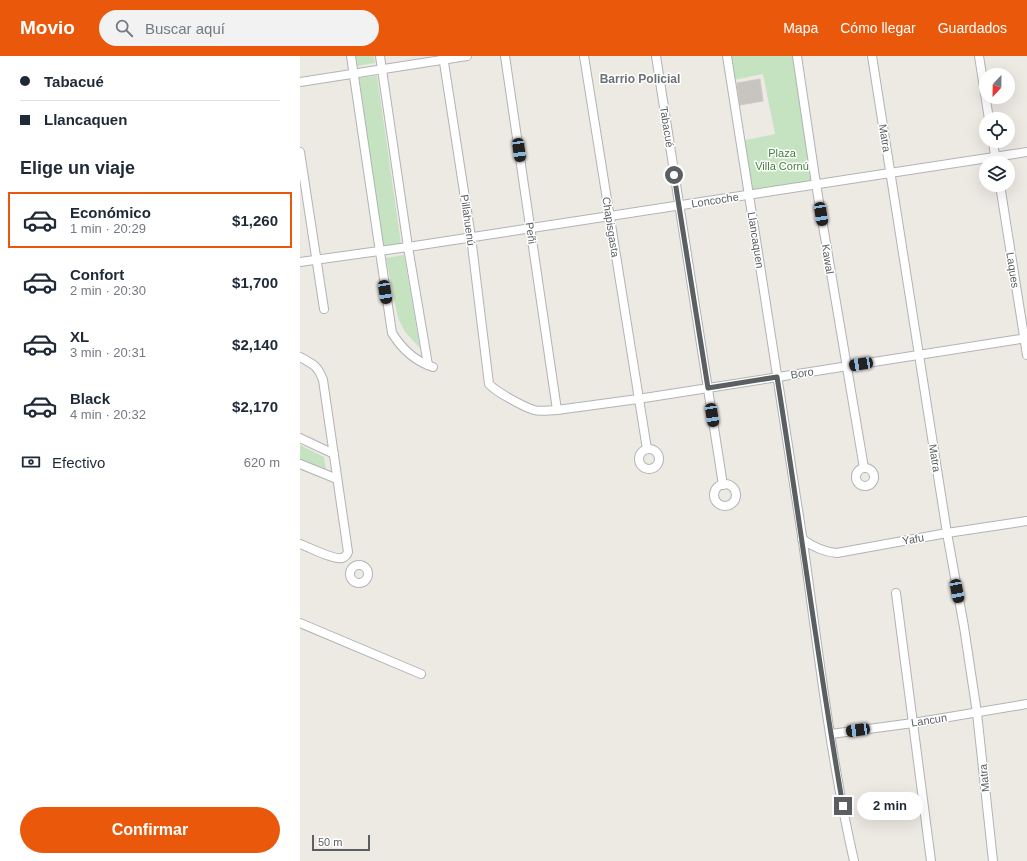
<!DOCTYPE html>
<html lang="es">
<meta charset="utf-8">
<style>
:root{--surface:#fff;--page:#f2f2f3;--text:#1f2937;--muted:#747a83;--line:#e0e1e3;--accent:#ea580c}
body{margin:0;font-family:Arial,sans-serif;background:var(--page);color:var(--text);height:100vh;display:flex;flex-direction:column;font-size:15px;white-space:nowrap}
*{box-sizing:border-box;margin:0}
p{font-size:13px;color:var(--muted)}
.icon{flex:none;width:22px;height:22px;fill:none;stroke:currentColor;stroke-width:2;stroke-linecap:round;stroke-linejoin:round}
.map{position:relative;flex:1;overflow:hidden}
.panel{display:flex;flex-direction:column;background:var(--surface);width:300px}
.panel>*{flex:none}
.guide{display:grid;align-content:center;height:88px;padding:0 20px;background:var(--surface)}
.needle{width:26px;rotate:202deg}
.controls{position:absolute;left:679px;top:12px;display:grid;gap:8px}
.controls a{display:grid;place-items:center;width:36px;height:36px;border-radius:50%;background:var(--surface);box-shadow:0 4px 16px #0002;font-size:20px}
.scale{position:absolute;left:12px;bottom:10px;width:58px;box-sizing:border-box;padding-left:4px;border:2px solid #5b5f62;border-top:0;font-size:11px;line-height:14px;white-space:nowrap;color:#5b5f62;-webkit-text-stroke:3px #fff;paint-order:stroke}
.end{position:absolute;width:18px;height:18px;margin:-9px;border:5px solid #5b5f62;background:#fff;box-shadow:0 0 0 2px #fff}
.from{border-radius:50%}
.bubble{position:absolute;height:28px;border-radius:14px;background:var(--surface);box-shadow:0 4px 16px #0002;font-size:13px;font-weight:700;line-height:28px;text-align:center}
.car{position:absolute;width:12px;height:24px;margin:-12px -6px;border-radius:5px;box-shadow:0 0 3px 1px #0007;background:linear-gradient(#222 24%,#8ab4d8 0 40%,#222 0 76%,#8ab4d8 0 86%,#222 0)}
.guide b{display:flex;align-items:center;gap:14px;height:38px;font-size:15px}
.guide b+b{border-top:1px solid var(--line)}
.guide i{width:10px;height:10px;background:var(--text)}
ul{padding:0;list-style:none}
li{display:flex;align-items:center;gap:12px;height:56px;margin:0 8px 6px;padding:0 12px;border:2px solid transparent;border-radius:0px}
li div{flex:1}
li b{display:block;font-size:15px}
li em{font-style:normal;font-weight:700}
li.current{border-color:var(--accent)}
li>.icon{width:36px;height:36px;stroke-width:1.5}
h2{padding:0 20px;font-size:18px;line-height:48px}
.pay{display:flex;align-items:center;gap:10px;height:44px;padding:0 20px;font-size:15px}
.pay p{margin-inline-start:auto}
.button{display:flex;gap:8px;margin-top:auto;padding:8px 20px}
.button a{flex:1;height:46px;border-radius:24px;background:var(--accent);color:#fff;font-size:16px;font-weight:700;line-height:46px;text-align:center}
header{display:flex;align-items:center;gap:24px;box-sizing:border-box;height:56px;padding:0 20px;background:var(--accent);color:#fff}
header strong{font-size:19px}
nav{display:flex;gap:22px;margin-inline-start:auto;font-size:14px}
.search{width:280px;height:36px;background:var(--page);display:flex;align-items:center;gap:10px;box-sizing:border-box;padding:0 14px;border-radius:22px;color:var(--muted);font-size:15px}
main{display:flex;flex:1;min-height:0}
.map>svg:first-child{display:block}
</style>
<header>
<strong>Movio</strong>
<div class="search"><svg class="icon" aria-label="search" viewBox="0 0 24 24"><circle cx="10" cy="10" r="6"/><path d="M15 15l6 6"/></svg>Buscar aquí</div>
<nav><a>Mapa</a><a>Cómo llegar</a><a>Guardados</a></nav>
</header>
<main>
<section class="panel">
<div class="guide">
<b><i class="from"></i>Tabacué</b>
<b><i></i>Llancaquen</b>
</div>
<h2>Elige un viaje</h2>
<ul>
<li class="current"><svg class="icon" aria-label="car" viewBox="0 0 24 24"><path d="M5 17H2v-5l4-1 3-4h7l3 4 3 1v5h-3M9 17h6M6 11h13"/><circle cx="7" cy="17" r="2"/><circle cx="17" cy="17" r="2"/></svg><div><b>Económico</b><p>1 min · 20:29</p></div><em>$1,260</em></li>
<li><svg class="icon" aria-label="car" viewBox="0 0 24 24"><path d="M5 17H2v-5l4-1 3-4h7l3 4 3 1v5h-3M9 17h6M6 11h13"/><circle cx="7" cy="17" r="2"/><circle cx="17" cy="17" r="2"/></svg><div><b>Confort</b><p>2 min · 20:30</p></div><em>$1,700</em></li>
<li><svg class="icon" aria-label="car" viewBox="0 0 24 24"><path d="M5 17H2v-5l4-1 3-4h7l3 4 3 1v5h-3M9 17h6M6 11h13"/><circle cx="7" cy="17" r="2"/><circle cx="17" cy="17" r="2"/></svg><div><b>XL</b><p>3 min · 20:31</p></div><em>$2,140</em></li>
<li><svg class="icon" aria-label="car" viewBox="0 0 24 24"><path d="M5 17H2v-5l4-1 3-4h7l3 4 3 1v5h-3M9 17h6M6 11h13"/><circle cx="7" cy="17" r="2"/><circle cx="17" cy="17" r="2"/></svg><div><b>Black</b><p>4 min · 20:32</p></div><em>$2,170</em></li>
</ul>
<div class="pay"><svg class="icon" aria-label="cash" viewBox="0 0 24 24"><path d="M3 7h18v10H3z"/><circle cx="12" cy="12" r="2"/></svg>Efectivo<p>620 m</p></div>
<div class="button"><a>Confirmar</a></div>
</section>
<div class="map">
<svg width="727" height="805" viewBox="0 0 727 805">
<rect width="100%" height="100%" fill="#ede9e3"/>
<g fill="#c5e2c1">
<polygon points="56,0 74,0 75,7 57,10"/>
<polygon points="430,0 494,0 514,126 451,135 442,85 475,78 463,18 434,24"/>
<polygon points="77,20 101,188 83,190 59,22"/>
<polygon points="104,199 120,292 105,276 98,262 86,202"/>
<polygon points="0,389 24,401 26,414 0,403"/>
</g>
<polygon fill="#c8c4bf" stroke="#d1cac2" points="460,23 463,45 440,49 437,27"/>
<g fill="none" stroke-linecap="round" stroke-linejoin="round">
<g stroke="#b0b4b7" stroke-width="10">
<g id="street">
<path d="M 51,0 L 92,277 C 102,293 114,305 133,311"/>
<polyline points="80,0 108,191 128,309"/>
<path d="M 143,0 L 171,181 L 189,328 C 196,336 224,351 234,354 C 241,356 249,354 257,354 L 338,343 L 727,282"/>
<polyline points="205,0 257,354"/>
<polyline points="284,0 347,393"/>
<polyline points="356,0 423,429"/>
<path d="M 427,0 C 452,162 479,324 503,486 C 518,592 530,700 554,805"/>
<polyline points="497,0 516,128 564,412"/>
<polyline points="572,0 647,477 664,571 677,657 693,805"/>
<polyline points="679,0 689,63"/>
<polyline points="0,26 167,0"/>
<polyline points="693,85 696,107"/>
<polyline points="0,96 24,253"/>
<polyline points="700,129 727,299"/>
<polyline points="0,206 108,191 727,96"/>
<path d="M 0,301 C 13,308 18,310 23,324 L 48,496 C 47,499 45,501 42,502 C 33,504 9,491 0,488"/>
<polyline points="0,382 34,398"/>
<circle cx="349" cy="403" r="10"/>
<polyline points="0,408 37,423"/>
<circle cx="565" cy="421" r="9"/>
<circle cx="425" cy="439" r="11"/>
<path d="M 502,483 C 513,491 524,496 537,497 L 647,477 L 727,465"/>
<circle cx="59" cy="518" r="9"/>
<polyline points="596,537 631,805"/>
<polyline points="0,567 121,618"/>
<polyline points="531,678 613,667 727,648"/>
</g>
</g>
<use href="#street" stroke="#fff" stroke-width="8"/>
</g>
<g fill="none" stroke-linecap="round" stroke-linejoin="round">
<path stroke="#5b5f62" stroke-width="5" d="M 374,119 L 408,332 L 477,321 C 500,464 518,607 543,750"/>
</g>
<g text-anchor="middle" stroke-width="3" stroke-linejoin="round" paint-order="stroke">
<g font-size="11" fill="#5b5f62" stroke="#fff">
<text transform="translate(367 71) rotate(81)" y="4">Tabacué</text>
<text transform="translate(585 82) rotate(81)" y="4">Matra</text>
<text transform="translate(415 144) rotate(-9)" y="4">Loncoche</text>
<text transform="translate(168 164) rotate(82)" y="4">Pillahuenú</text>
<text transform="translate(311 171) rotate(81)" y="4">Chapisgasta</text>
<text transform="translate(231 177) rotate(82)" y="4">Peñi</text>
<text transform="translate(456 184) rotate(81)" y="4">Llancaquen</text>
<text transform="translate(528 203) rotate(81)" y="4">Kawal</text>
<text transform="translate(713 214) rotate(81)" y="4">Laques</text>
<text transform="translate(502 317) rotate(-9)" y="4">Boro</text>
<text transform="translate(635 402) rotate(81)" y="4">Matra</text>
<text transform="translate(613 483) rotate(-10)" y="4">Yafu</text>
<text transform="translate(629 664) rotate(-9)" y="4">Lancun</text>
<text transform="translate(684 722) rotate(-96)" y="4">Matra</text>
</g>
<g font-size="11" fill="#41813b" stroke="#fff">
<text x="482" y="101">Plaza<tspan x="482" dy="13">Villa Cornú</tspan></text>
</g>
<g font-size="12" font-weight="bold" fill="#6c7174" stroke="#fff">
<text x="340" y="27">Barrio Policial</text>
</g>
</g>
</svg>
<div class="controls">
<a><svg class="needle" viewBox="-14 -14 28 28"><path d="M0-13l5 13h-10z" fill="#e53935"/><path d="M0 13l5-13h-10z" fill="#747a83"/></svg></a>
<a><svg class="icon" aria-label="locate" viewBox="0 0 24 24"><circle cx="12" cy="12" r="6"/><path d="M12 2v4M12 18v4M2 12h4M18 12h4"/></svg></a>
<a><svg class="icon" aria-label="layers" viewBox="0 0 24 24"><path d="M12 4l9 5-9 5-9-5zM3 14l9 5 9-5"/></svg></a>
</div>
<div class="scale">50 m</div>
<i class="end from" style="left:374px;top:119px"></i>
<i class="end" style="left:543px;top:750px"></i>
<div class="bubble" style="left:557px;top:736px;width:66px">2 min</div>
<i class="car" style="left:219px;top:94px;rotate:172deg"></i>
<i class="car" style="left:521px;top:158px;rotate:171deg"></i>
<i class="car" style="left:85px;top:236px;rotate:171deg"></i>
<i class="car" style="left:561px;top:308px;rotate:261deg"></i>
<i class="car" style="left:412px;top:359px;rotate:171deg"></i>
<i class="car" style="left:657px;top:535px;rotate:169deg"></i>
<i class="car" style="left:558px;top:674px;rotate:262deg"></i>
</div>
</main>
